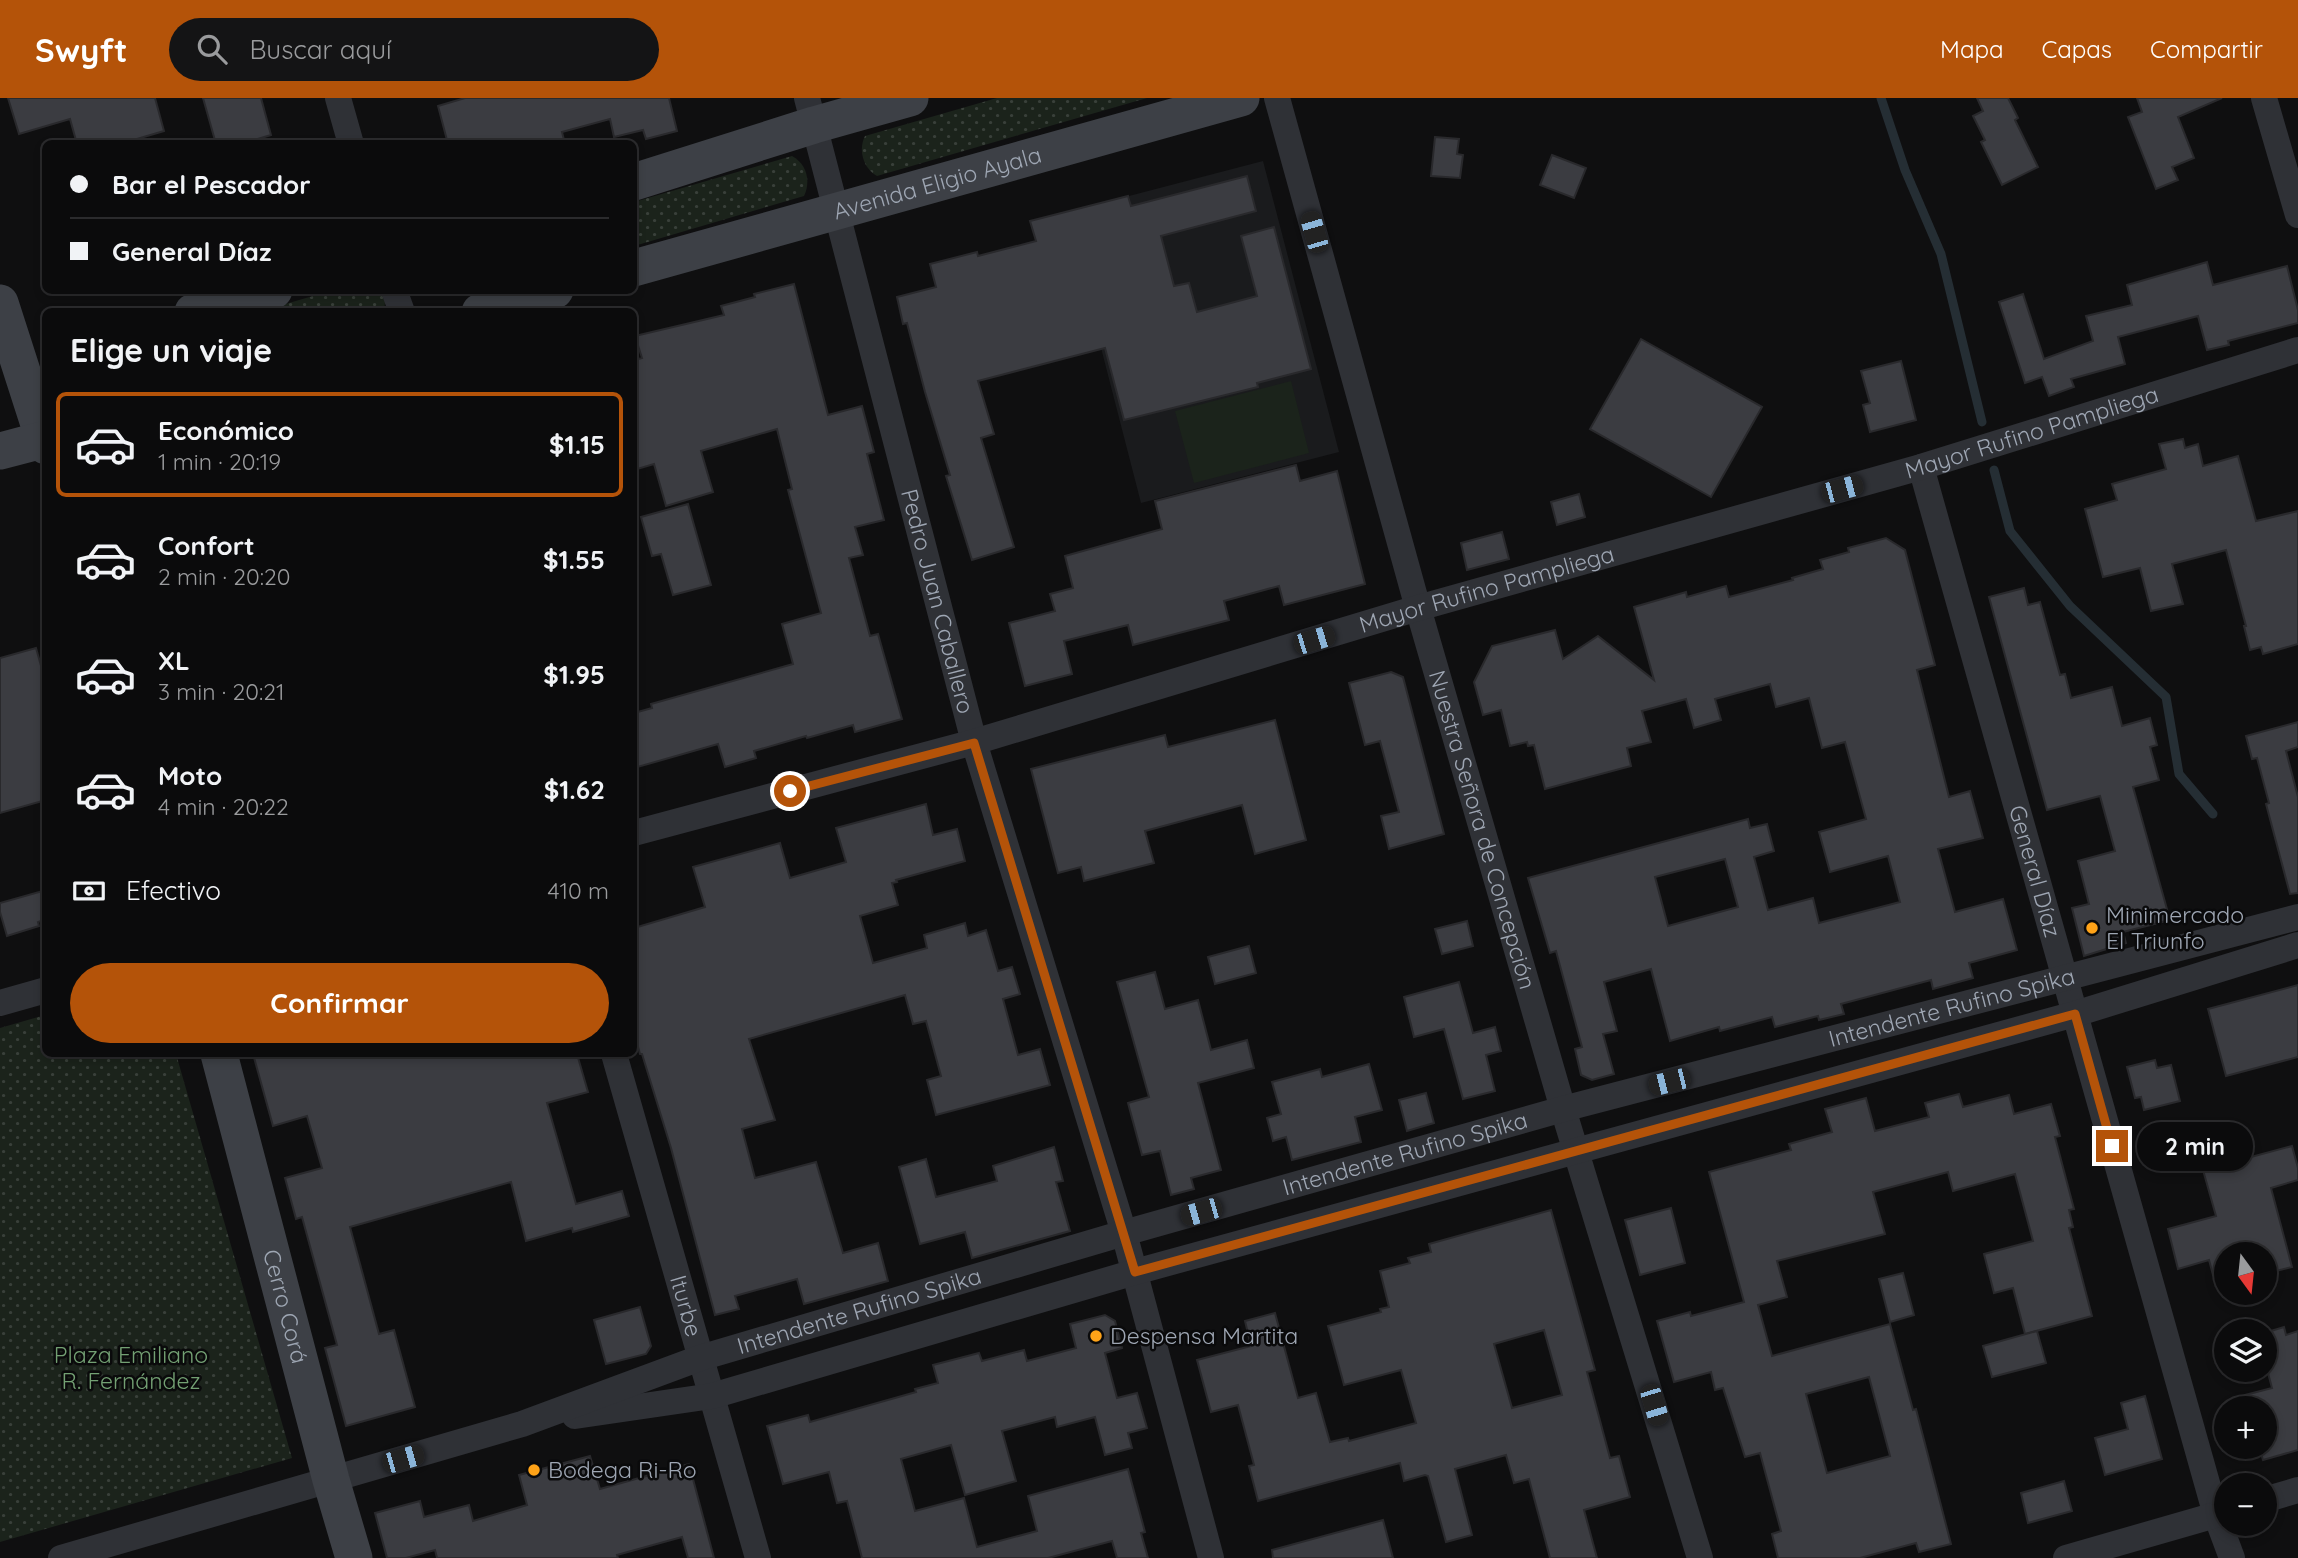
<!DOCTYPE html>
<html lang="es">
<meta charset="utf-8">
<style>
:root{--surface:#0b0b0c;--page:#141415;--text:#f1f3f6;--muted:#9a9b9d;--line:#2b2b2d;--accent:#b45309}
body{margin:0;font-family:Quicksand,sans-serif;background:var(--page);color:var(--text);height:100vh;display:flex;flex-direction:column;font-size:26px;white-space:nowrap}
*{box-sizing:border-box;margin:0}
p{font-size:23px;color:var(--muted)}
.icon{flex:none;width:38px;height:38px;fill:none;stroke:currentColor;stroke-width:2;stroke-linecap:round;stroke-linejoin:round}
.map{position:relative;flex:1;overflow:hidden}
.sheet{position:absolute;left:42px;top:210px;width:595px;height:749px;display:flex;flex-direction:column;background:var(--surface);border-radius:10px;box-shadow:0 4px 10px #0003,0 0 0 2px var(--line)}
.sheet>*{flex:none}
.guide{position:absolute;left:42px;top:42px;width:595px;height:154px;border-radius:10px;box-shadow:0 4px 10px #0003,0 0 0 2px var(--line);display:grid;align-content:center;height:154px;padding:0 28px;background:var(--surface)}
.needle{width:46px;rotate:165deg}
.controls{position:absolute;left:2214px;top:1144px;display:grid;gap:14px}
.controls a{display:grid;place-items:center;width:63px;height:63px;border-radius:50%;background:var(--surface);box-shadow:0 4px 10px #0003,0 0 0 2px var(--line);font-size:35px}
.end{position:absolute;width:32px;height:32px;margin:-16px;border:9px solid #b45309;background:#fff;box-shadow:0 0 0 4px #fff}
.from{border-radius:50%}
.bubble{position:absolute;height:49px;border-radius:24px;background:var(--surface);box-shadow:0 4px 10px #0003,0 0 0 2px var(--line);font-size:23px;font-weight:700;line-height:49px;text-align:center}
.car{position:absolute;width:21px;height:42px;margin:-21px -10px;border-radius:9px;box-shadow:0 0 5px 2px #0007;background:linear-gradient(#222 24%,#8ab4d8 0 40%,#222 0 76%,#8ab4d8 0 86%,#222 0)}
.guide b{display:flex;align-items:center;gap:24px;height:66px;font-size:26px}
.guide b+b{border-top:2px solid var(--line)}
.guide i{width:18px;height:18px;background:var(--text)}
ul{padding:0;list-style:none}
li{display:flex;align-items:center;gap:21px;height:105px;margin:0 14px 10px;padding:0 14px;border:4px solid transparent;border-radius:10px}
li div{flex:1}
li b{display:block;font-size:26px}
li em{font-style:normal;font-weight:700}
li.active{border-color:var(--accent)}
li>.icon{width:63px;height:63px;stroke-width:1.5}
h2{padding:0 28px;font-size:32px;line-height:84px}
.pay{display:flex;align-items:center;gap:18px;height:77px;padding:0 28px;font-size:26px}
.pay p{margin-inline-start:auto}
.cta{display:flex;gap:14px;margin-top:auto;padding:14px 28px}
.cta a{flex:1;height:80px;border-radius:42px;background:var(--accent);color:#fff;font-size:28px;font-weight:700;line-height:80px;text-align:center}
header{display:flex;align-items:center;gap:42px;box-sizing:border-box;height:98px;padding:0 35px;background:var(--accent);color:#fff}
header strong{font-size:33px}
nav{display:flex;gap:38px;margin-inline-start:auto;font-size:24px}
.search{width:490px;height:63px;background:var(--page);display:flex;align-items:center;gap:18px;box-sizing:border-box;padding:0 24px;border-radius:38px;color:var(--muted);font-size:26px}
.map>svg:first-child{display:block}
</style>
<header>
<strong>Swyft</strong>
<div class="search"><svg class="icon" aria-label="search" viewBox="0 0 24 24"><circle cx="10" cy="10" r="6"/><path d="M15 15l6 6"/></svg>Buscar aquí</div>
<nav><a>Mapa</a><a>Capas</a><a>Compartir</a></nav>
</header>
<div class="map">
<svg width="2298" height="1460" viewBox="0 0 2298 1460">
<defs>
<pattern id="green-dots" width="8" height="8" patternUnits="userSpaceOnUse" patternTransform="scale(1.75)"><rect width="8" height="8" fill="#1b231b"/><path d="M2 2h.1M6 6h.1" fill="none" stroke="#39403a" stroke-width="1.8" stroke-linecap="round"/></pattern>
</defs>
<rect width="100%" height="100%" fill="#0f0f10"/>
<polygon fill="#1a1b1d" points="1263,63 1339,354 1141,405 1099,242 1162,225 1129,98"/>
<g fill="url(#green-dots)">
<path d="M 997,0 L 1147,0 L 877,78 C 863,70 858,52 865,38 Z"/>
<path d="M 792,58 C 807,66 811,84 804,98 L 634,148 L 634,104 Z"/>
<polygon points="330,193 381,193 385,204 384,213 258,214"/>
<polygon points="45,917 46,956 176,956 292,1360 0,1444 0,930"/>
</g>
<polygon fill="#1b231b" points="1291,283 1309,355 1194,385 1175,313"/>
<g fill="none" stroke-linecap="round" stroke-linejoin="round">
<g stroke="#252e34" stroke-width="9">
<polyline points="1881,0 1905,72 1941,156 1982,324"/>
<polyline points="1994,372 2010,433 2070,508 2166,599 2179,676 2213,716"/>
</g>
</g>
<g fill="#3b3c41" stroke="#29292c" stroke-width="2" fill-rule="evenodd">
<polygon points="8,0 155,0 164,33 120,46 77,46 70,21 19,36"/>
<polygon points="203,0 261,0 271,37 241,46 216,46"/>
<polygon points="465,0 669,0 677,33 646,41 643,32 614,39 610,21 562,34 565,46 448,46 438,8"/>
<polygon points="1977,0 2008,0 2018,20 2015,22 2038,69 2002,87 1981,44 1985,42 1973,18 1983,13"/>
<polygon points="2137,0 2222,0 2178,19 2194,60 2172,69 2178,82 2156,91 2128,19 2142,14"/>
<polygon points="1435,39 1459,41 1457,56 1463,57 1460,80 1431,78"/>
<polygon points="1552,57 1586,70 1574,100 1540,87"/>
<polygon points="1247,78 1256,113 1161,138 1174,188 1189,185 1197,214 1257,198 1241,138 1274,129 1311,271 1257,285 1258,289 1124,322 1105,250 978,283 994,336 981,340 1014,449 972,462 946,378 950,377 925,294 907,225 903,226 897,199 936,189 930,166 977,154 978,158 1036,143 1030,123 1128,98 1131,108"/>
<polygon points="2207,164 2213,187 2287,168 2298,212 2298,225 2228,243 2229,247 2207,252 2198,218 2118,239 2125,266 2071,281 2074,289 2049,298 2042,279 2025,285 1999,204 2023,196 2044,261 2093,243 2086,218 2132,207 2127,187"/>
<polygon points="794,186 828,317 862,308 874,354 867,356 884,422 855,429 863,457 849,460 870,538 878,536 902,621 855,634 853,627 807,640 806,638 754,653 756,660 725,669 718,646 634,670 634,615 652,610 651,606 793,566 782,526 821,515 788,392 792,391 777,331 701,353 713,394 666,408 654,366 634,372 634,262 642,260 635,238 724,217 721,208 755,199 754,196"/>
<polygon points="1641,241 1762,309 1711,399 1590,331"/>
<polygon points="1901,263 1916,322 1870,334 1863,307 1870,305 1861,273"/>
<polygon points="2183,341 2185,350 2198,346 2203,368 2238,358 2256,423 2298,413 2298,546 2263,556 2261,549 2250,552 2244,528 2246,528 2226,452 2172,466 2183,506 2151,513 2140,470 2103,479 2085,411 2117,402 2112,386 2166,371 2159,346"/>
<polygon points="1296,367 1300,383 1337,373 1365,486 1284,507 1279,488 1224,503 1229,522 1133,547 1128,527 1064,543 1072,576 1025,588 1009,525 1055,513 1050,496 1073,490 1065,458 1162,431 1155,403"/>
<polygon points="1579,396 1585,419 1557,427 1551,404"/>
<polygon points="688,406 711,487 673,497 661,456 652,458 641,419"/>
<polygon points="1502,434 1509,461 1467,472 1461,445"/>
<path d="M 1886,440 L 1905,452 L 1935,567 L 1917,572 L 1949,699 L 1970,693 L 1983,740 L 1938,751 L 1955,814 L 2003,801 L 2017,852 L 1969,865 L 1973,880 L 1933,891 L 1931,882 L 1841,906 L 1844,916 L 1819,922 L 1818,918 L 1775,929 L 1772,919 L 1720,933 L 1719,929 L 1670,943 L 1651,871 L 1604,884 L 1617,933 L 1603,936 L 1614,976 L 1592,982 L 1581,977 L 1575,951 L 1582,949 L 1556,853 L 1550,855 L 1528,780 L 1748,721 L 1750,730 L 1767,726 L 1774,753 L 1754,759 L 1768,812 L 1813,800 L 1819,825 L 1900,804 L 1888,758 L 1830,774 L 1819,734 L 1866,721 L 1845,644 L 1822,650 L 1809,600 L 1776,609 L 1770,586 L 1715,601 L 1721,622 L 1694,630 L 1686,601 L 1642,613 L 1651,644 L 1627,650 L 1631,668 L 1545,691 L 1534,647 L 1528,648 L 1527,644 L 1510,648 L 1501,612 L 1483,617 L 1474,584 L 1492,548 L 1555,532 L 1563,561 L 1598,538 L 1654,582 L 1634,509 L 1686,494 L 1687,499 L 1726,488 L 1729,499 L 1793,482 L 1792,480 L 1823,471 L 1820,462 L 1849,454 L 1848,450 ZM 1725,761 L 1738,809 L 1668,828 L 1655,779 Z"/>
<polygon points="2024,490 2028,507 2040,504 2060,577 2065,576 2071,600 2112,589 2122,628 2150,620 2157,647 2150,649 2159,682 2133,689 2170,822 2123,834 2126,845 2084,858 2072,810 2089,806 2078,763 2115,753 2100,698 2047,712 1989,499"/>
<polygon points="36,550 42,571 46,570 46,702 0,715 0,560"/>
<polygon points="1391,574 1403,579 1444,736 1389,751 1381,718 1399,714 1380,643 1365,647 1349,585"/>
<polygon points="1275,622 1306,742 1255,756 1242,707 1145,733 1154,765 1084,783 1081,769 1058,775 1031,671 1165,637 1168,649"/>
<polygon points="2298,624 2298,649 2286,653 2298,699 2298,795 2290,796 2266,706 2269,705 2257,660 2252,661 2246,638"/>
<polygon points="926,706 933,737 957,731 965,763 896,782 897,784 892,785 898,807 860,818 873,865 927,850 924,837 965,825 968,838 986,832 998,873 1012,869 1020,896 1003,901 1018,957 1040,951 1050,987 936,1017 927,982 941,978 926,923 913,926 905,897 749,941 775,1022 742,1031 755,1080 816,1064 843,1155 878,1145 888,1183 804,1206 797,1181 735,1198 739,1211 715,1217 671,1050 642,956 640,956 634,934 634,830 705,809 693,769 780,745 790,780 846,764 836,730"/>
<polygon points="46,792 46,821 38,824 39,828 7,838 0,814 0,805"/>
<polygon points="1467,823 1473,848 1442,856 1435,831"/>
<polygon points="1249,848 1256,875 1215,886 1208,859"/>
<polygon points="1155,874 1165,911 1198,902 1211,952 1247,942 1254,970 1198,985 1221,1072 1191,1080 1194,1091 1171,1097 1160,1053 1142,1057 1128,1005 1149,999 1117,884"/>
<polygon points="1459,884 1473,935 1495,929 1501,953 1486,957 1495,993 1463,1001 1444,931 1414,939 1404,899"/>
<polygon points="2298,887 2298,959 2226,978 2208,911"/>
<polygon points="253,956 577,956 588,994 547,1005 576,1106 622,1093 629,1118 573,1134 572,1130 526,1143 511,1084 350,1129 379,1236 394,1232 415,1309 346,1328 325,1250 337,1247 302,1119 296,1121 285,1080 322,1070 307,1018 273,1028"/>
<polygon points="2155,962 2157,970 2171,967 2180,1003 2144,1012 2141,999 2135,1000 2127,969"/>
<polygon points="1369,966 1382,1012 1355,1019 1361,1044 1292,1062 1286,1039 1273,1043 1267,1020 1281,1016 1272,984 1320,971 1322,979"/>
<polygon points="1426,995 1434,1025 1407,1033 1399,1002"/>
<path d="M 1959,996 L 1963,1009 L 2009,997 L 2014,1016 L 2051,1006 L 2060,1038 L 2055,1039 L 2074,1111 L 2069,1112 L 2073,1129 L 2069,1130 L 2092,1218 L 2025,1236 L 2013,1190 L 1994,1195 L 1984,1156 L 2033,1143 L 2015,1076 L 1953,1093 L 1948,1074 L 1873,1094 L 1885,1136 L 1777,1163 L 1787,1199 L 1758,1207 L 1772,1258 L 1890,1226 L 1913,1312 L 1916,1311 L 1951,1446 L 1919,1454 L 1916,1445 L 1860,1460 L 1778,1460 L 1772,1436 L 1781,1433 L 1760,1355 L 1745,1359 L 1723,1290 L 1715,1292 L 1711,1274 L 1674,1284 L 1657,1223 L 1690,1214 L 1691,1218 L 1744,1204 L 1709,1074 L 1791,1052 L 1789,1046 L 1832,1034 L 1825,1011 L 1866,1000 L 1875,1033 L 1929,1019 L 1925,1005 ZM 1869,1279 L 1890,1358 L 1827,1375 L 1806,1296 Z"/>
<polygon points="2292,1048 2298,1070 2298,1082 2271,1090 2292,1169 2264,1176 2264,1157 2226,1157 2226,1187 2222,1188 2219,1176 2213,1177 2209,1162 2178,1171 2168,1131 2216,1118 2203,1072"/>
<polygon points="1054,1049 1063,1083 1056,1084 1070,1133 972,1160 965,1134 920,1146 899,1069 926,1061 936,1099 997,1083 993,1068"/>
<polygon points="1671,1110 1685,1165 1640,1177 1625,1122"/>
<path d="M 1551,1112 L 1595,1272 L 1587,1274 L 1610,1360 L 1619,1358 L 1630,1399 L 1584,1412 L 1597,1460 L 1550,1460 L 1529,1381 L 1514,1385 L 1506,1357 L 1455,1371 L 1472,1437 L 1446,1444 L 1428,1378 L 1425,1377 L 1404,1383 L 1400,1365 L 1258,1403 L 1249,1368 L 1254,1367 L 1238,1307 L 1211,1314 L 1197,1262 L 1251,1248 L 1245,1223 L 1275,1215 L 1298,1300 L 1316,1295 L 1330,1344 L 1348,1340 L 1349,1343 L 1416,1325 L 1401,1272 L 1344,1287 L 1328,1228 L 1381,1214 L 1380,1211 L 1389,1209 L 1380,1173 L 1410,1165 L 1408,1160 L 1431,1154 L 1429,1146 ZM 1544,1232 L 1562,1297 L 1512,1310 L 1494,1246 Z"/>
<polygon points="1903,1175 1914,1217 1890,1224 1879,1181"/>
<polygon points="640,1209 651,1248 646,1256 606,1266 594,1222"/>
<polygon points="1105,1217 1115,1223 1122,1250 1105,1255 1117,1300 1137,1295 1147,1330 1128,1335 1132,1350 1105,1357 1095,1319 1057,1329 1055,1319 1002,1333 1016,1383 965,1397 951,1347 901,1361 915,1413 964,1400 977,1449 1037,1433 1028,1398 1128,1371 1145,1434 1141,1435 1148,1460 1117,1460 1112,1443 1048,1460 862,1460 847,1403 837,1405 829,1374 783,1386 767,1328 808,1317 810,1324 916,1294 915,1291 938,1285 933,1267 979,1255 982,1263 1024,1252 1027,1263 1076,1250 1070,1226"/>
<polygon points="2284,1229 2286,1237 2298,1233 2298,1352 2263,1362 2259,1349 2264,1349 2264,1311 2249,1311 2245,1297 2272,1290 2264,1260 2264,1235"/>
<polygon points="2037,1233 2046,1265 1992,1279 1983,1248"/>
<polygon points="2145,1298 2162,1361 2105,1377 2095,1340 2128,1331 2121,1305"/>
<polygon points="590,1358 600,1391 689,1366 714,1460 688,1460 682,1439 617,1457 618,1460 437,1460 435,1452 406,1460 387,1460 375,1415 420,1403 424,1419 469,1407 473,1423 527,1407 519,1377"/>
<polygon points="2064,1383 2072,1413 2028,1425 2021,1395"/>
<polygon points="1383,1422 1393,1460 1273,1460 1272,1452"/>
</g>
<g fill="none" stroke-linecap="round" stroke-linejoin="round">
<g stroke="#2f3136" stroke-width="26">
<polyline points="338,0 351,46"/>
<path id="s1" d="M 807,0 L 974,644 L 1124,1135 L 1211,1460"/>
<path id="s2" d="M 1277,0 L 1418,510 L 1563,1011 L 1700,1460"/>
<polyline points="2264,0 2298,117"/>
<polyline points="394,192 402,214"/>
<path id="s3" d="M 1921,369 L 2216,1417 L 2232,1460"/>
<path id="s4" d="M 634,735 L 974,644 L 1418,510 L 1921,369 L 2298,252"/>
<polyline points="0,905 46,892"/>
<path id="s5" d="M 614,956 L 758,1460"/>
<polyline points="575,1318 712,1298 1135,1174 2075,916 2298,847"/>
<polyline points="2264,1402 2298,1392"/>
<path id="s6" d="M 61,1460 L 522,1326 L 700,1260 L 1124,1135 L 1563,1011 L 2298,819"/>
<polyline points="2066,1460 2226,1414"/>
</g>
<g stroke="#3d4046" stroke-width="37">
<polyline points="634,84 814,27 910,0"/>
<path id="s7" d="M 634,170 L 1241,0"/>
<polyline points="0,205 46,348"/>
<polyline points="193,214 274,192"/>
<polyline points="480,214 555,192"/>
<polyline points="0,353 46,341"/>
<path id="s8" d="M 219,956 L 331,1382 L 354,1460"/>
</g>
</g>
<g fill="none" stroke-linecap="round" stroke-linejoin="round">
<polyline stroke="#b45309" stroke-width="9" points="790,693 974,645 1135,1174 2075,916 2112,1048"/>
</g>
<g fill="#ffa318" stroke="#0a0a0b" stroke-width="2.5">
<circle cx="2092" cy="830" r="7"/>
<circle cx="1096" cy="1238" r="7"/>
<circle cx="534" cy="1372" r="7"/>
</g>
<g text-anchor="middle" stroke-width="5" stroke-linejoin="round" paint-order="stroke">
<g font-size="23" fill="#9ea6b3" stroke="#0a0a0b">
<text dy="8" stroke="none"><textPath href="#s7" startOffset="315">Avenida Eligio Ayala</textPath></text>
<text dy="8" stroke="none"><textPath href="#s4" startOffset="1454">Mayor Rufino Pampliega</textPath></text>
<text dy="8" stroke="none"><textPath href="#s4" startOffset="887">Mayor Rufino Pampliega</textPath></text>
<text dy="8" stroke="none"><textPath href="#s1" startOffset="520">Pedro Juan Caballero</textPath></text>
<text dy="8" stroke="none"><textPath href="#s2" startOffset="760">Nuestra Señora de Concepción</textPath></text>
<text dy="8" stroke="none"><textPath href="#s3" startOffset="420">General Díaz</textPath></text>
<text dy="8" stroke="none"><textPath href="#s6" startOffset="1970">Intendente Rufino Spika</textPath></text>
<text dy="8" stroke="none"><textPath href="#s6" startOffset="1404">Intendente Rufino Spika</textPath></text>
<text dy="8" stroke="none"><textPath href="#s8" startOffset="261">Cerro Corá</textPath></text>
<text dy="8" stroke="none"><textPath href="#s5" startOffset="262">Iturbe</textPath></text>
<text dy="8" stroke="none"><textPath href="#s6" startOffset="836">Intendente Rufino Spika</textPath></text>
</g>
<g font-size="23" fill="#9ea6b3" stroke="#0a0a0b" text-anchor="start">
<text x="2106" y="825">Minimercado<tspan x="2106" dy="26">El Triunfo</tspan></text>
<text x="1110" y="1246">Despensa Martita</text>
<text x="548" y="1380">Bodega Ri-Ro</text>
</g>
<g font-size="23" fill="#73a073" stroke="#0a0a0b">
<text x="131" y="1265">Plaza Emiliano<tspan x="131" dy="26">R. Fernández</tspan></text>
</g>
</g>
</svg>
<div class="controls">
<a><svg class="needle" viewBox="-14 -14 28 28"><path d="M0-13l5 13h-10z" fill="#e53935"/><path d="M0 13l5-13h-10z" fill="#9a9b9d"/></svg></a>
<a><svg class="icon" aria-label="layers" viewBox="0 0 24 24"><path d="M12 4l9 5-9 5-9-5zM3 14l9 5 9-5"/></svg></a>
<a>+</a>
<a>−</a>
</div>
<i class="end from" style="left:790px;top:693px"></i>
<i class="end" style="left:2112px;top:1048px"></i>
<div class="bubble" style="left:2137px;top:1024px;width:116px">2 min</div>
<i class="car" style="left:1314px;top:134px;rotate:344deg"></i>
<i class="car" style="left:1842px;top:391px;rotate:75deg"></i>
<i class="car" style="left:1314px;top:542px;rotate:73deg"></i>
<i class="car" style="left:1669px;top:984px;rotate:256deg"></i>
<i class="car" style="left:1201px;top:1114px;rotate:254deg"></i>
<i class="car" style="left:1654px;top:1307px;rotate:163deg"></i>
<i class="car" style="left:403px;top:1361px;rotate:74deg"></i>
<div class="guide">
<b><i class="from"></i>Bar el Pescador</b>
<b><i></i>General Díaz</b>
</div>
<section class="sheet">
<h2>Elige un viaje</h2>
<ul>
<li class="active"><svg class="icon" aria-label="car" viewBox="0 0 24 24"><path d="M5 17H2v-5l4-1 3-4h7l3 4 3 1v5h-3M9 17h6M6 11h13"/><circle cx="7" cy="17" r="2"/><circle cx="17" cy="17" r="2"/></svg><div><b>Económico</b><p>1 min · 20:19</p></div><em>$1.15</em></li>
<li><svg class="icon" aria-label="car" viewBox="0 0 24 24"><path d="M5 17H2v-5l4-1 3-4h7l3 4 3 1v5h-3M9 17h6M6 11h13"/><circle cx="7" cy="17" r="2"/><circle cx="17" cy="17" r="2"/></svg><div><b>Confort</b><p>2 min · 20:20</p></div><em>$1.55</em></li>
<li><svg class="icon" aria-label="car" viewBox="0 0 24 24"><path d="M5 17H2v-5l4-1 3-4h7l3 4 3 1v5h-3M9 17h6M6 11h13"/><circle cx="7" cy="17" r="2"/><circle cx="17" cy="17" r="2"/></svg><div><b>XL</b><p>3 min · 20:21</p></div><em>$1.95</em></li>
<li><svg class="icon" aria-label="car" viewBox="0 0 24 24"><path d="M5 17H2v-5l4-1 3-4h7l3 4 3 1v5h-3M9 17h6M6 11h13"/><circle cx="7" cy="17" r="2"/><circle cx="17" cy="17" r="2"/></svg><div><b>Moto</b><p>4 min · 20:22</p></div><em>$1.62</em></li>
</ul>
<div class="pay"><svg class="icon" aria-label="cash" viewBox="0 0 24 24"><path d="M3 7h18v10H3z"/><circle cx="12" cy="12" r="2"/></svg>Efectivo<p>410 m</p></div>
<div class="cta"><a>Confirmar</a></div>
</section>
</div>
